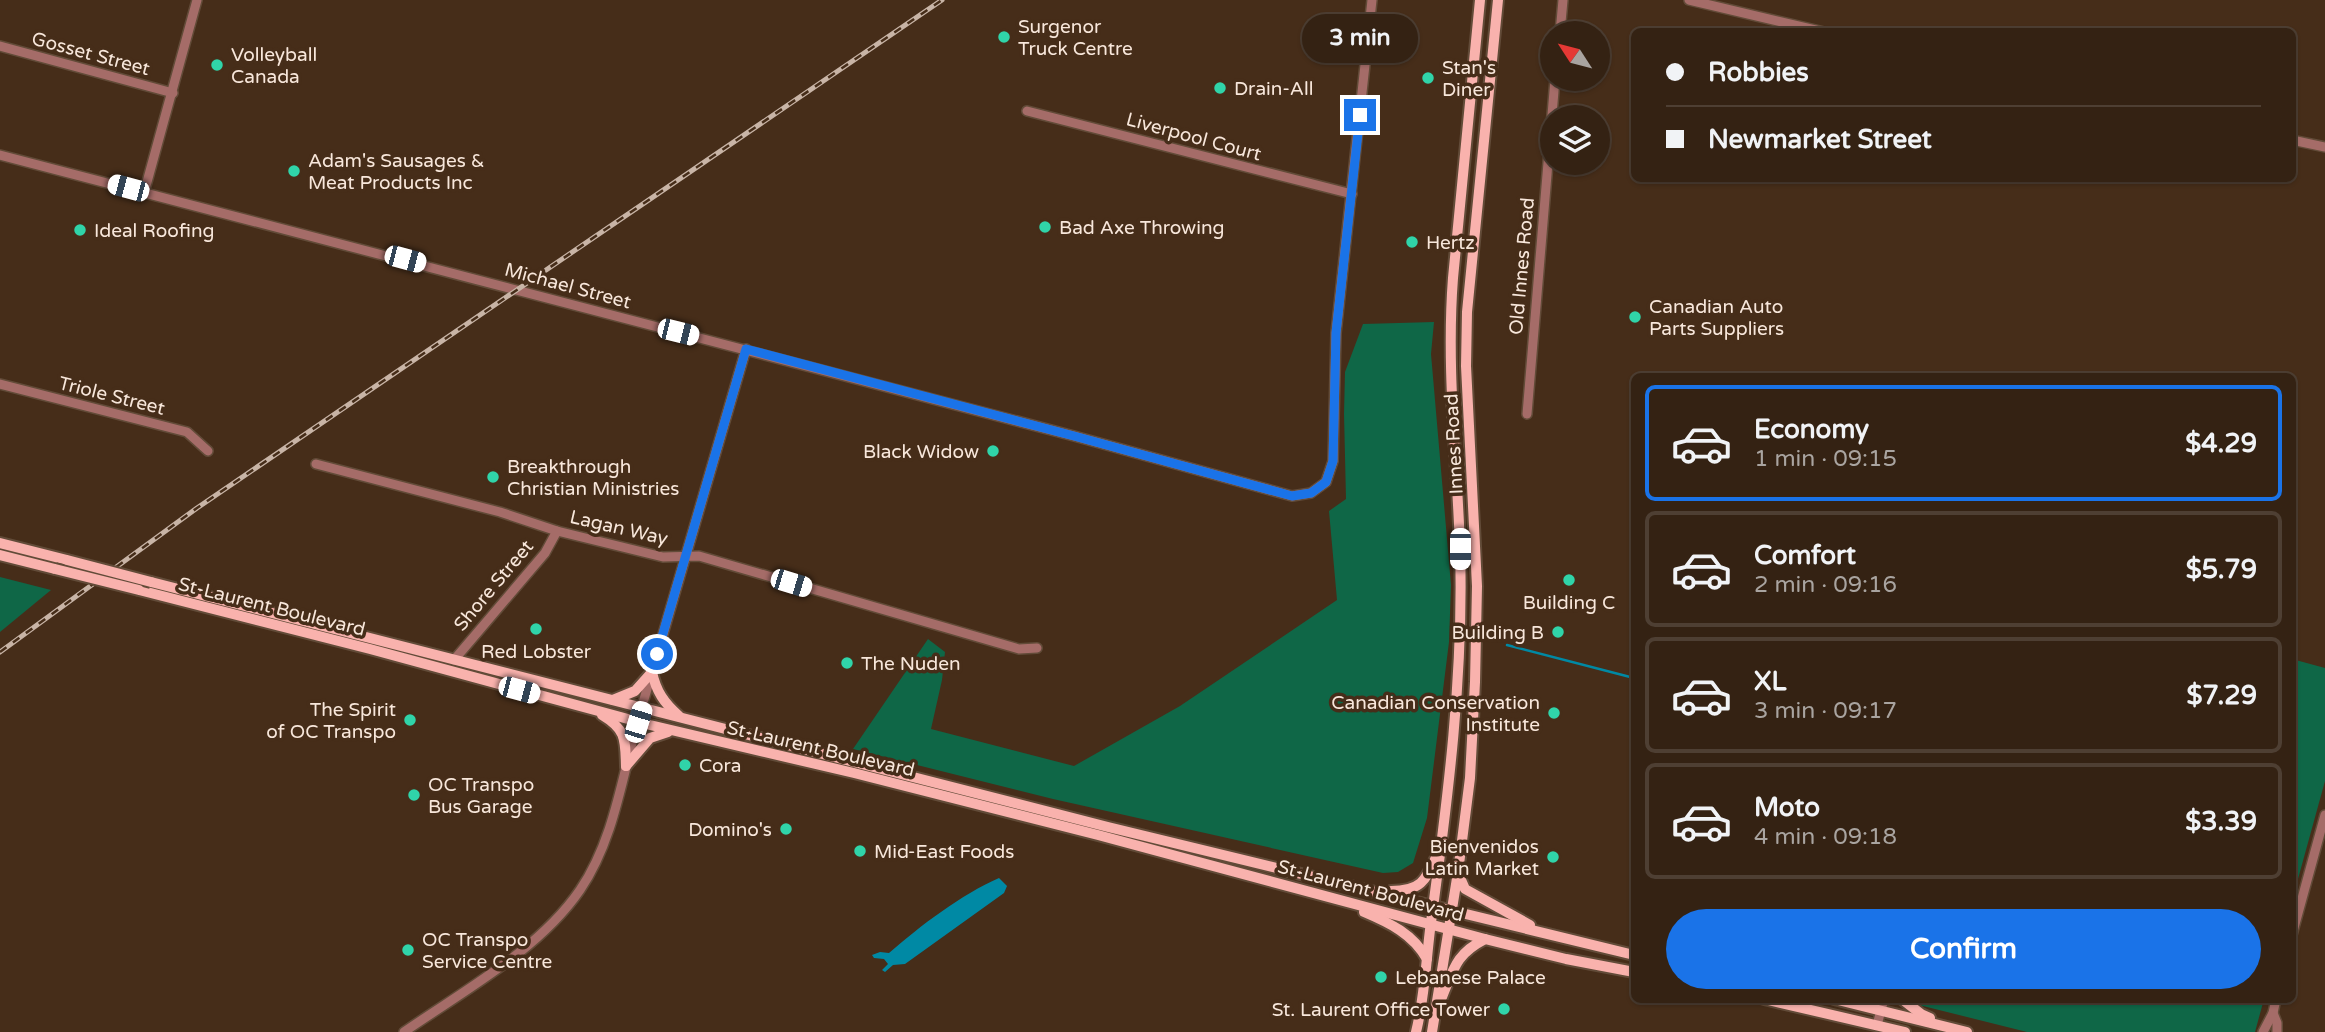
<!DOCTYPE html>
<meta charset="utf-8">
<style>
:root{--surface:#342213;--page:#3f2f21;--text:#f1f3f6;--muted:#a9a4a0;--line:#4e3f33;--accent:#1a73e8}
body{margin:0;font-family:"Varela Round",sans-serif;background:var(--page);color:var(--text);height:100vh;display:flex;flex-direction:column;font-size:26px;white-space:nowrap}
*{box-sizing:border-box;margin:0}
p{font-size:23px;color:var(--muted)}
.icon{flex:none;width:38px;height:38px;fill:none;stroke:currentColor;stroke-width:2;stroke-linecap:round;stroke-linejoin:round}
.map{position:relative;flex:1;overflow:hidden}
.side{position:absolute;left:1631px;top:373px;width:665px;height:630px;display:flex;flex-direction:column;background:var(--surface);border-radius:10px;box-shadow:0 2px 5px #0004,0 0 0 2px var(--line)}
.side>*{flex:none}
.hud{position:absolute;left:1631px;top:28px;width:665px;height:154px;border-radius:10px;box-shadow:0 2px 5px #0004,0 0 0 2px var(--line);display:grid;align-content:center;height:154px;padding:0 35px;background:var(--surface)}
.needle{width:46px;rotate:306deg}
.tools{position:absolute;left:1540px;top:21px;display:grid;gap:14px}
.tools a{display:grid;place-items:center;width:70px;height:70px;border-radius:50%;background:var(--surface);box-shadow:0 2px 5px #0004,0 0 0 2px var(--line);font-size:35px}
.end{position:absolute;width:32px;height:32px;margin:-16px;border:9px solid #1a73e8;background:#fff;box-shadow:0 0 0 4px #fff}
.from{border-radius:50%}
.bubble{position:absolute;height:49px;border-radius:24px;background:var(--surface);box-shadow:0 2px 5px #0004,0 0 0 2px var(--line);font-size:23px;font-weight:700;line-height:49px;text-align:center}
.car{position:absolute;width:21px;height:42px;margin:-21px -10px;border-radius:9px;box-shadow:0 0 5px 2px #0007;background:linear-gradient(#fff 24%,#345 0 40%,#fff 0 76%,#345 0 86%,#fff 0)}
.hud b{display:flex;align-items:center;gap:24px;height:66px;font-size:26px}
.hud b+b{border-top:2px solid var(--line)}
.hud i{width:18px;height:18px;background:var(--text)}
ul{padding:12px 0 0;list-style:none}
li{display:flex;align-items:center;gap:21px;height:116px;margin:0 14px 10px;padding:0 21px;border:4px solid var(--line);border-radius:10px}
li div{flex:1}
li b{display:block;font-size:26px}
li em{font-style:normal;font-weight:700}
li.active{border-color:var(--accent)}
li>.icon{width:63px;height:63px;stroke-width:1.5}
.cta{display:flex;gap:14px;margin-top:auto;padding:14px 35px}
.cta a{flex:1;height:80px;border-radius:42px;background:var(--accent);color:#fff;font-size:28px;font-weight:700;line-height:80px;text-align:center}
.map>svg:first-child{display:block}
</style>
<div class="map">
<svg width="2325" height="1032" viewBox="0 0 2325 1032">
<rect width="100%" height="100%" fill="#462d19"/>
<g fill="#0f6747">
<polygon points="1434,322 1431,354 1451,585 1449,642 1427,818 1413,863 1398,872 1383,873 1053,799 853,749 928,639 945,652 942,680 931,729 1074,766 1180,706 1337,600 1329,511 1346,499 1344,414 1345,372 1363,324"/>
<polygon points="0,577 51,590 0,632"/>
<polygon points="2292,659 2325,668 2325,781 2293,897"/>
<polygon points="1910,999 2264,999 2255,1032 2027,1032 1915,1004"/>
</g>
<path fill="#0089a4" d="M 999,878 L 1007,886 L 1004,893 L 905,964 L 893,965 L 885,972 L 882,970 L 888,964 L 884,959 L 874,958 L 872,955 L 880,952 L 889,953 C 920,926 962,894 999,878 Z"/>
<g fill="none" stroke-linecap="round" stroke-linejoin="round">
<polyline stroke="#0089a4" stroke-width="2.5" points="1507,645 1634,678"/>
<g stroke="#624b38" stroke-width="12">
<g id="minor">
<polyline points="1689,0 1824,32"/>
<polyline points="1560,33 1563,0"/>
<polyline points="0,46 173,93"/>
<polyline points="1027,111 1352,194"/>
<polyline points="2292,140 2325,147"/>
<polyline points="0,155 1074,436 1292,496 1311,493 1326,482 1333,461 1336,333 1372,0"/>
<polyline points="144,193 197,0"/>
<polyline points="0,384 187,432 208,451"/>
<polyline points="1527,414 1555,79"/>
<polyline points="316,464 500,512 557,531 663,557 699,556 1019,649 1037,648"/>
<polyline points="454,660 545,553 557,531"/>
<polyline points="2292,935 2325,815"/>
<polyline points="2273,1013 2277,1023 2277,1032"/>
<polyline points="1877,1025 1884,999"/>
<path d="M 404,1032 C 463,991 539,950 580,890 C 614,840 622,777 638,720 C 673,597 709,473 746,349"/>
<polyline points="2263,1032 2273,1013 2276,999"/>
</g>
</g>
<g stroke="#624b38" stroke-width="14">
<g id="major">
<polyline points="0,543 67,560"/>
<polyline points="0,555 55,569"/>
<polyline points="151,582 1108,827 1634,955"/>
<polyline points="139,590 370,649 650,725 854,773 1098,835 1485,939 1566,959 1634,972"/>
<path d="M 652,672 C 656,691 664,703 679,716"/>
<polyline points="613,700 635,691 652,672"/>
<path d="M 602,715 C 627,730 625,740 626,766"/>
<polyline points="626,766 650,738 668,732"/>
<polyline points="1458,873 1465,889 1530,925"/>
<path d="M 1391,891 C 1423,891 1426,879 1438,853"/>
<path d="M 1364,912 C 1390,923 1413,934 1427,959"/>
<path d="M 1442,997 C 1454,968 1456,954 1485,939"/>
<polyline points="1764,999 1905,1032"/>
<polyline points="1834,999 1967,1032"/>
<polyline points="1902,999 1921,1014 1930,1018"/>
<path d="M 1416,1032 C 1425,996 1426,959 1431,922 C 1448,798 1464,673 1460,548 C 1457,458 1446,369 1453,278 L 1480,0"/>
<polyline points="1432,1032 1458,872 1470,778 1475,682 1477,586 1466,366 1467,312 1498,0"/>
</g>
</g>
<use href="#minor" stroke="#a56c68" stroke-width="9"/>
<use href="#major" stroke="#f9b2ad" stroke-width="10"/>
<g stroke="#c8b4a6" stroke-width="5">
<polyline id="rail" points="0,652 197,508 942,0"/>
</g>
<use href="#rail" stroke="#462d19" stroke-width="2.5" stroke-dasharray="8" stroke-linecap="butt"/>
<g stroke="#624b38" stroke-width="14" stroke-linecap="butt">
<g id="major-bridge">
<polyline points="67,560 151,582"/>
<polyline points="55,569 139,590"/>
</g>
</g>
<use href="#major-bridge" stroke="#f9b2ad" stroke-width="10"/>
</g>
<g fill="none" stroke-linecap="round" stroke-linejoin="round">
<polyline stroke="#1a73e8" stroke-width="9" points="657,654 746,349 1074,436 1292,496 1311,493 1326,482 1333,461 1336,333 1360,115"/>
</g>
<g fill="#30d4a9" stroke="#462d19" stroke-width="2.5">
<circle cx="1004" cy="37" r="7"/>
<circle cx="217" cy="65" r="7"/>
<circle cx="1428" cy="78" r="7"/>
<circle cx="1220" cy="88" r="7"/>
<circle cx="294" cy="171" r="7"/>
<circle cx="1045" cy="227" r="7"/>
<circle cx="80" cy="230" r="7"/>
<circle cx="1412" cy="242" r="7"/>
<circle cx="1635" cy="317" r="7"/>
<circle cx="993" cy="451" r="7"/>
<circle cx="493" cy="477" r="7"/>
<circle cx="1569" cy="580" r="7"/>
<circle cx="536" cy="629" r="7"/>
<circle cx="1558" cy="632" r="7"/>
<circle cx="847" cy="663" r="7"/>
<circle cx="1554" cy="713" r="7"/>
<circle cx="410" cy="720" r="7"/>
<circle cx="685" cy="765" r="7"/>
<circle cx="414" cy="795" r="7"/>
<circle cx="786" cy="829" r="7"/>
<circle cx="860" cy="851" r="7"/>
<circle cx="1553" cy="857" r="7"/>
<circle cx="408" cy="950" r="7"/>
<circle cx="1381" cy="977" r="7"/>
<circle cx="1504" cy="1009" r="7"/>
</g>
<g text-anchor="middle" stroke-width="7" stroke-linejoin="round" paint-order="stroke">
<g font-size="19" fill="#f8e7db" stroke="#462d19" text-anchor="start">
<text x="1018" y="33">Surgenor<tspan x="1018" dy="22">Truck Centre</tspan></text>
<text x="231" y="61">Volleyball<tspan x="231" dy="22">Canada</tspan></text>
<text x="1442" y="74">Stan's<tspan x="1442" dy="22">Diner</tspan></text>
<text x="1234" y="95">Drain-All</text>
<text x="308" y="167">Adam's Sausages &amp;<tspan x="308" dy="22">Meat Products Inc</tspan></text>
<text x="1059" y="234">Bad Axe Throwing</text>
<text x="94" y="237">Ideal Roofing</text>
<text x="1426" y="249">Hertz</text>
<text x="1649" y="313">Canadian Auto<tspan x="1649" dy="22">Parts Suppliers</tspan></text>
<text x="979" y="458" text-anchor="end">Black Widow</text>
<text x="507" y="473">Breakthrough<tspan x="507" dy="22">Christian Ministries</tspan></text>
<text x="1569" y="609" text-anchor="middle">Building C</text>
<text x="1544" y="639" text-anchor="end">Building B</text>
<text x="536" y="658" text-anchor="middle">Red Lobster</text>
<text x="861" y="670">The Nuden</text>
<text x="1540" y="709" text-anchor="end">Canadian Conservation<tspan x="1540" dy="22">Institute</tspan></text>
<text x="396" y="716" text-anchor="end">The Spirit<tspan x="396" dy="22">of OC Transpo</tspan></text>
<text x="699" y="772">Cora</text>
<text x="428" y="791">OC Transpo<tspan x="428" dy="22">Bus Garage</tspan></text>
<text x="772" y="836" text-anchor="end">Domino's</text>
<text x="1539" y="853" text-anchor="end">Bienvenidos<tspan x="1539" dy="22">Latin Market</tspan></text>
<text x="874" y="858">Mid-East Foods</text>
<text x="422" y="946">OC Transpo<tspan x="422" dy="22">Service Centre</tspan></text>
<text x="1395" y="984">Lebanese Palace</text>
<text x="1490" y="1016" text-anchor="end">St. Laurent Office Tower</text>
</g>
<g font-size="19" fill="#f8e7db" stroke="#462d19">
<text transform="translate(91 53) rotate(15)" y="7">Gosset Street</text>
<text transform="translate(1194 136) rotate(15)" y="7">Liverpool Court</text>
<text transform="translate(1521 266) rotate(-85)" y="7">Old Innes Road</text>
<text transform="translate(568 285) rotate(15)" y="7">Michael Street</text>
<text transform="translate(112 395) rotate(14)" y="7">Triole Street</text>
<text transform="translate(1453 444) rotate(-93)" y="7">Innes Road</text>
<text transform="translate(619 527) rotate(13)" y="7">Lagan Way</text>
<text transform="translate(493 585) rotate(-50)" y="7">Shore Street</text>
<text transform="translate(272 606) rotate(14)" y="7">St-Laurent Boulevard</text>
<text transform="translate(821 748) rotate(13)" y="7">St-Laurent Boulevard</text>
<text transform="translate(1371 890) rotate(15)" y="7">St-Laurent Boulevard</text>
</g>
</g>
</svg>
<div class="tools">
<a><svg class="needle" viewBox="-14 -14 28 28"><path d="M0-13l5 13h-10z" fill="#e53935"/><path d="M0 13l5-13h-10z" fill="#a9a4a0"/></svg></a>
<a><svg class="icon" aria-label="layers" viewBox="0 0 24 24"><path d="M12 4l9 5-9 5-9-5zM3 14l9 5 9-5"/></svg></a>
</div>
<i class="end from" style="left:657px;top:654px"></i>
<i class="end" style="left:1360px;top:115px"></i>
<div class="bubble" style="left:1302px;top:14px;width:116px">3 min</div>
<i class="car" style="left:128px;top:188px;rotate:285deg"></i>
<i class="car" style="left:405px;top:259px;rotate:105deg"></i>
<i class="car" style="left:678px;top:332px;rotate:104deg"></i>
<i class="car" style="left:1460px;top:549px;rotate:180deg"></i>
<i class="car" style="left:791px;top:583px;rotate:107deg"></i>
<i class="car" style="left:519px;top:690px;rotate:105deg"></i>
<i class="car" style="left:638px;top:722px;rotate:17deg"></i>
<div class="hud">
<b><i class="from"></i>Robbies</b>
<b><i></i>Newmarket Street</b>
</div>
<section class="side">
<ul>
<li class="active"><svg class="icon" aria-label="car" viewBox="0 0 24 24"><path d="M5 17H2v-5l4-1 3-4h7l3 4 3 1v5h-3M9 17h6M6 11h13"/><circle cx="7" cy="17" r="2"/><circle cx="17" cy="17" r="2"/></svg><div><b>Economy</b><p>1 min · 09:15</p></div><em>$4.29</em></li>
<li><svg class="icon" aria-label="car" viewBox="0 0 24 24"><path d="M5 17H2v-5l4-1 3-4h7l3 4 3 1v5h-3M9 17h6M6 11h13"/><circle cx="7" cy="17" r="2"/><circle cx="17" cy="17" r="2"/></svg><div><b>Comfort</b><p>2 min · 09:16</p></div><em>$5.79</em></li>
<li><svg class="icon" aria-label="car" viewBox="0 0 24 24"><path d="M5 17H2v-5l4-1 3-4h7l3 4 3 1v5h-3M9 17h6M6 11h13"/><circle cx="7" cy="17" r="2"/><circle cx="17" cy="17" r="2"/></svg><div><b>XL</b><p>3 min · 09:17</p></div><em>$7.29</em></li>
<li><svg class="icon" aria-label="car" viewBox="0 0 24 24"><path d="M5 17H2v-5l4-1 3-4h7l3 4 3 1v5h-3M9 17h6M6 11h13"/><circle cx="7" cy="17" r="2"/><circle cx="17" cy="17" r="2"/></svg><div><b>Moto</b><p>4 min · 09:18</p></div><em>$3.39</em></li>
</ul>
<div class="cta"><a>Confirm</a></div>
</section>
</div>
